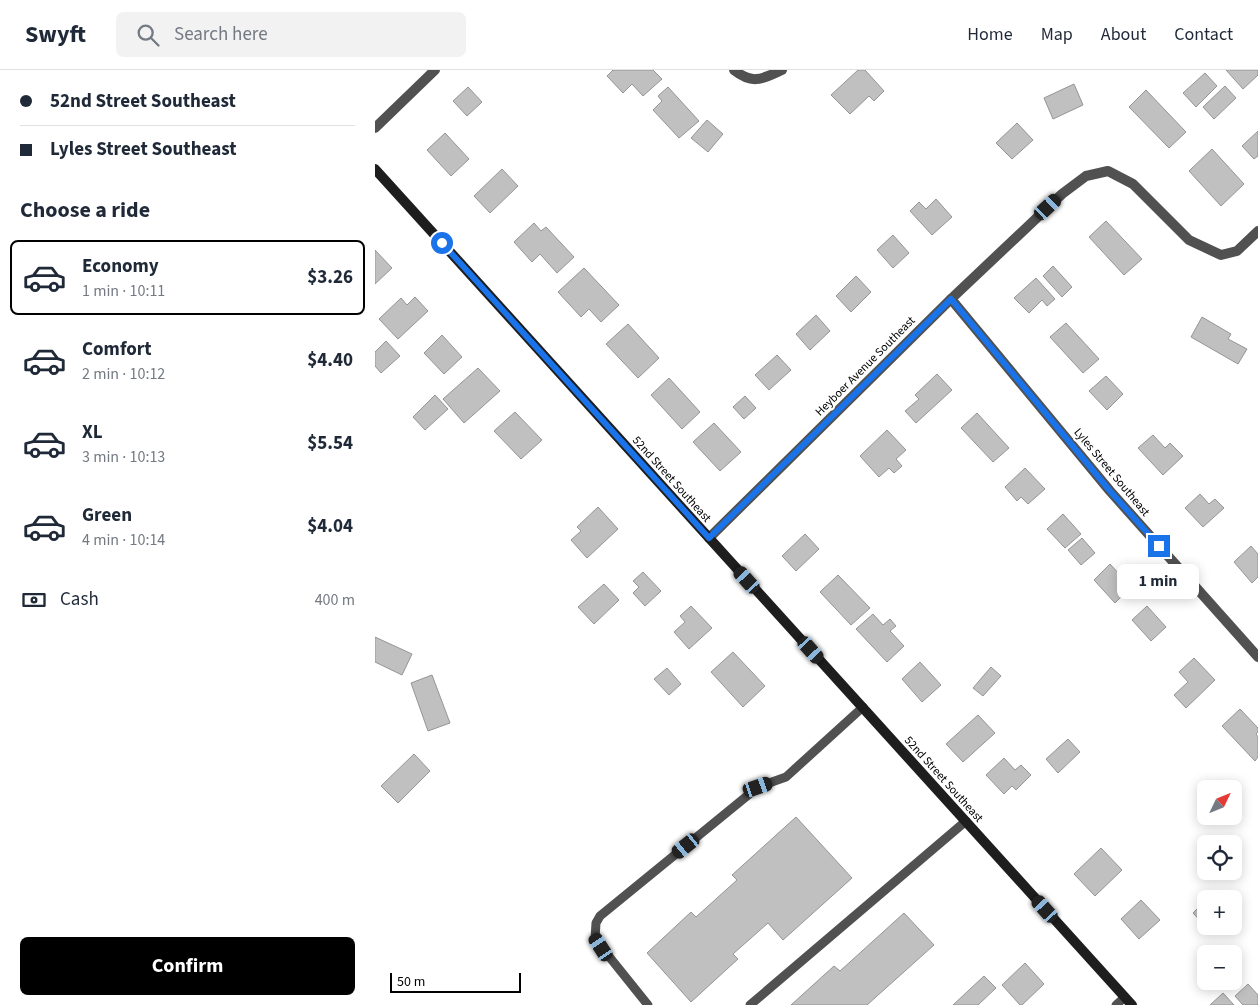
<!DOCTYPE html>
<meta charset="utf-8">
<style>
:root{--surface:#fff;--page:#f2f2f3;--text:#1f2937;--muted:#747a83;--line:#e0e1e3;--accent:#000}
body{margin:0;font-family:"Source Sans 3",sans-serif;background:var(--page);color:var(--text);height:100vh;display:flex;flex-direction:column;font-size:19px;white-space:nowrap}
*{box-sizing:border-box;margin:0}
p{font-size:16px;color:var(--muted)}
.icon{flex:none;width:28px;height:28px;fill:none;stroke:currentColor;stroke-width:2;stroke-linecap:round;stroke-linejoin:round}
.map{position:relative;flex:1;overflow:hidden}
.drawer{display:flex;flex-direction:column;background:var(--surface);width:375px}
.drawer>*{flex:none}
.guide{display:grid;align-content:center;height:110px;padding:0 20px;background:var(--surface)}
.needle{width:32px;rotate:47deg}
.controls{position:absolute;left:822px;top:710px;display:grid;gap:10px}
.controls a{display:grid;place-items:center;width:45px;height:45px;border-radius:8px;background:var(--surface);box-shadow:0 2px 12px #0003;font-size:25px}
.scale{position:absolute;left:15px;bottom:12px;width:131px;box-sizing:border-box;padding-left:5px;border:2px solid #000;border-top:0;font-size:14px;line-height:18px;white-space:nowrap;color:#000;-webkit-text-stroke:4px #fff;paint-order:stroke}
.end{position:absolute;width:22px;height:22px;margin:-11px;border:6px solid #1a73e8;background:#fff;box-shadow:0 0 0 2px #fff}
.from{border-radius:50%}
.bubble{position:absolute;height:35px;border-radius:8px;background:var(--surface);box-shadow:0 2px 12px #0003;font-size:16px;font-weight:700;line-height:35px;text-align:center}
.car{position:absolute;width:15px;height:30px;margin:-15px -8px;border-radius:6px;box-shadow:0 0 4px 1px #0007;background:linear-gradient(#222 24%,#8ab4d8 0 40%,#222 0 76%,#8ab4d8 0 86%,#222 0)}
.guide b{display:flex;align-items:center;gap:18px;height:48px;font-size:19px}
.guide b+b{border-top:1px solid var(--line)}
.guide i{width:12px;height:12px;background:var(--text)}
ul{padding:0;list-style:none}
li{display:flex;align-items:center;gap:15px;height:75px;margin:0 10px 8px;padding:0 10px;border:2px solid transparent;border-radius:8px}
li div{flex:1}
li b{display:block;font-size:19px}
li em{font-style:normal;font-weight:700}
li.current{border-color:var(--accent)}
li>.icon{width:45px;height:45px;stroke-width:1.5}
h2{padding:0 20px;font-size:22px;line-height:60px}
.pay{display:flex;align-items:center;gap:12px;height:55px;padding:0 20px;font-size:19px}
.pay p{margin-inline-start:auto}
.cta{display:flex;gap:10px;margin-top:auto;padding:10px 20px}
.cta a{flex:1;height:58px;border-radius:8px;background:var(--accent);color:#fff;font-size:20px;font-weight:700;line-height:58px;text-align:center}
header{display:flex;align-items:center;gap:30px;box-sizing:border-box;height:70px;padding:0 25px;background:var(--surface);border-bottom:1px solid var(--line)}
header strong{font-size:24px}
nav{display:flex;gap:28px;margin-inline-start:auto;font-size:18px}
.search{width:350px;height:45px;background:var(--page);display:flex;align-items:center;gap:12px;box-sizing:border-box;padding:0 18px;border-radius:8px;color:var(--muted);font-size:19px}
main{display:flex;flex:1;min-height:0}
.map>svg:first-child{display:block}
</style>
<header>
<strong>Swyft</strong>
<div class="search"><svg class="icon" aria-label="search" viewBox="0 0 24 24"><circle cx="10" cy="10" r="6"/><path d="M15 15l6 6"/></svg>Search here</div>
<nav><a>Home</a><a>Map</a><a>About</a><a>Contact</a></nav>
</header>
<main>
<section class="drawer">
<div class="guide">
<b><i class="from"></i>52nd Street Southeast</b>
<b><i></i>Lyles Street Southeast</b>
</div>
<h2>Choose a ride</h2>
<ul>
<li class="current"><svg class="icon" aria-label="car" viewBox="0 0 24 24"><path d="M5 17H2v-5l4-1 3-4h7l3 4 3 1v5h-3M9 17h6M6 11h13"/><circle cx="7" cy="17" r="2"/><circle cx="17" cy="17" r="2"/></svg><div><b>Economy</b><p>1 min · 10:11</p></div><em>$3.26</em></li>
<li><svg class="icon" aria-label="car" viewBox="0 0 24 24"><path d="M5 17H2v-5l4-1 3-4h7l3 4 3 1v5h-3M9 17h6M6 11h13"/><circle cx="7" cy="17" r="2"/><circle cx="17" cy="17" r="2"/></svg><div><b>Comfort</b><p>2 min · 10:12</p></div><em>$4.40</em></li>
<li><svg class="icon" aria-label="car" viewBox="0 0 24 24"><path d="M5 17H2v-5l4-1 3-4h7l3 4 3 1v5h-3M9 17h6M6 11h13"/><circle cx="7" cy="17" r="2"/><circle cx="17" cy="17" r="2"/></svg><div><b>XL</b><p>3 min · 10:13</p></div><em>$5.54</em></li>
<li><svg class="icon" aria-label="car" viewBox="0 0 24 24"><path d="M5 17H2v-5l4-1 3-4h7l3 4 3 1v5h-3M9 17h6M6 11h13"/><circle cx="7" cy="17" r="2"/><circle cx="17" cy="17" r="2"/></svg><div><b>Green</b><p>4 min · 10:14</p></div><em>$4.04</em></li>
</ul>
<div class="pay"><svg class="icon" aria-label="cash" viewBox="0 0 24 24"><path d="M3 7h18v10H3z"/><circle cx="12" cy="12" r="2"/></svg>Cash<p>400 m</p></div>
<div class="cta"><a>Confirm</a></div>
</section>
<div class="map">
<svg width="883" height="935" viewBox="0 0 883 935">
<rect width="100%" height="100%" fill="#fff"/>
<g fill="#c0c0c0" stroke="#959595">
<polygon points="238,0 278,0 287,9 268,26 257,14 248,23 232,6"/>
<polygon points="483,0 490,0 509,21 499,31 494,26 475,44 456,25"/>
<polygon points="851,0 883,0 883,5 868,19"/>
<polygon points="830,3 842,16 821,37 808,23"/>
<polygon points="699,14 708,35 678,49 669,28"/>
<polygon points="850,16 861,28 839,49 828,37"/>
<polygon points="93,17 107,32 92,46 78,31"/>
<polygon points="293,17 324,51 304,68 278,40 287,31 283,26"/>
<polygon points="771,20 811,62 794,78 754,37"/>
<polygon points="332,50 348,64 333,82 316,68"/>
<polygon points="642,53 658,70 637,89 621,73"/>
<polygon points="883,61 883,86 879,89 867,76"/>
<polygon points="70,63 94,89 76,106 52,80"/>
<polygon points="837,79 869,114 846,136 814,101"/>
<polygon points="127,99 143,116 115,143 99,126"/>
<polygon points="561,129 577,147 557,165 535,141 544,132 551,139"/>
<polygon points="731,151 767,189 749,205 714,167"/>
<polygon points="159,153 166,161 171,157 199,187 182,203 165,184 157,192 139,172"/>
<polygon points="518,165 534,183 518,198 502,180"/>
<polygon points="0,180 17,198 0,214"/>
<polygon points="678,196 697,217 687,227 668,206"/>
<polygon points="209,198 244,235 226,252 214,239 206,247 183,222"/>
<polygon points="481,206 496,222 476,242 461,226"/>
<polygon points="661,208 680,229 672,236 667,230 654,243 639,228"/>
<polygon points="40,227 53,241 23,269 4,249 26,228 32,235"/>
<polygon points="441,245 455,261 435,280 421,264"/>
<polygon points="827,247 856,264 853,269 872,279 863,294 816,267"/>
<polygon points="691,253 724,289 708,303 675,267"/>
<polygon points="253,254 284,288 263,308 231,274"/>
<polygon points="67,265 87,287 69,304 49,283"/>
<polygon points="11,271 25,286 6,303 0,296 0,282"/>
<polygon points="402,285 416,300 394,320 380,305"/>
<polygon points="103,298 125,321 89,353 68,329"/>
<polygon points="562,304 577,320 541,353 530,341 544,329 540,325"/>
<polygon points="731,306 748,324 732,340 714,321"/>
<polygon points="294,308 325,342 307,359 276,325"/>
<polygon points="60,325 73,339 50,360 38,347"/>
<polygon points="370,326 381,338 369,349 358,337"/>
<polygon points="140,342 167,370 146,389 119,361"/>
<polygon points="602,343 634,378 618,392 586,358"/>
<polygon points="339,353 366,382 345,401 318,372"/>
<polygon points="512,360 531,380 521,389 527,396 519,403 514,398 504,407 485,386"/>
<polygon points="778,365 790,378 795,373 808,386 788,405 763,378"/>
<polygon points="650,398 670,419 653,434 646,427 642,431 630,417"/>
<polygon points="825,424 834,434 840,429 849,438 828,457 810,438"/>
<polygon points="223,437 243,459 212,488 196,470 206,461 202,457"/>
<polygon points="688,444 706,464 690,478 672,459"/>
<polygon points="430,464 444,479 421,501 407,486"/>
<polygon points="707,468 720,483 706,495 693,480"/>
<polygon points="876,476 883,484 883,507 877,513 859,492"/>
<polygon points="735,494 756,517 740,533 719,510"/>
<polygon points="268,502 286,521 270,536 258,523 264,517 258,511"/>
<polygon points="463,505 495,538 476,555 445,522"/>
<polygon points="229,514 244,530 219,554 203,537"/>
<polygon points="316,536 337,558 314,579 299,562 310,552 305,546"/>
<polygon points="772,536 791,557 776,571 757,550"/>
<polygon points="498,544 508,555 515,549 521,556 515,561 529,576 512,592 481,559"/>
<polygon points="0,567 37,584 27,605 0,592"/>
<polygon points="358,582 390,616 368,637 336,602"/>
<polygon points="819,588 840,610 811,638 799,625 813,612 804,602"/>
<polygon points="545,592 566,615 547,632 527,609"/>
<polygon points="616,597 626,606 608,626 598,618"/>
<polygon points="292,598 306,614 294,625 279,609"/>
<polygon points="57,605 75,653 53,661 36,613"/>
<polygon points="865,639 883,658 883,662 881,664 883,667 883,687 880,691 847,656"/>
<polygon points="603,645 620,663 588,692 571,674"/>
<polygon points="693,669 705,682 683,703 671,689"/>
<polygon points="39,684 55,701 23,733 6,716"/>
<polygon points="629,688 640,700 646,695 656,705 641,720 637,716 629,724 611,705"/>
<polygon points="421,747 477,808 408,870 393,853 358,884 363,889 316,932 272,883 316,842 321,847 362,810 357,805"/>
<polygon points="726,778 747,800 720,826 699,804"/>
<polygon points="766,830 785,850 764,869 746,849"/>
<polygon points="831,830 831,856 834,856 832,858 818,843"/>
<polygon points="529,843 559,875 492,935 416,935 459,896 465,901"/>
<polygon points="650,893 669,914 647,935 645,935 627,915"/>
<polygon points="609,906 621,918 603,935 578,935"/>
<polygon points="873,914 883,925 883,935 868,935 860,926"/>
<polygon points="848,923 859,935 835,935"/>
</g>
<g fill="none" stroke-linecap="round" stroke-linejoin="round">
<g stroke="#515151" stroke-width="9">
<polyline points="273,935 220,869 221,853 225,846 383,717 411,707 488,637"/>
<polyline points="375,935 591,751"/>
<polyline points="741,935 750,927"/>
</g>
<g stroke="#515151" stroke-width="10">
<path d="M 359,0 C 378,15 387,9 407,0"/>
<polyline points="0,58 60,0"/>
<polyline points="576,229 735,421 883,587"/>
<polyline points="334,468 576,229 687,124 711,106 733,101 758,114 814,170 846,185 862,181 883,161"/>
</g>
<polyline stroke="#1e1e1e" stroke-width="10" points="0,99 757,935"/>
</g>
<g fill="none" stroke-linecap="round" stroke-linejoin="round">
<polyline stroke="#1a73e8" stroke-width="6" points="67,173 334,468 576,229 735,421 784,476"/>
</g>
<g text-anchor="middle" stroke-width="4.5" stroke-linejoin="round" paint-order="stroke">
<g font-size="12" fill="#000" stroke="#fff">
<text transform="translate(490 296) rotate(-45)" y="4">Heyboer Avenue Southeast</text>
<text transform="translate(737 402) rotate(50)" y="4">Lyles Street Southeast</text>
<text transform="translate(297 409) rotate(48)" y="4">52nd Street Southeast</text>
<text transform="translate(569 709) rotate(48)" y="4">52nd Street Southeast</text>
</g>
</g>
</svg>
<div class="controls">
<a><svg class="needle" viewBox="-14 -14 28 28"><path d="M0-13l5 13h-10z" fill="#e53935"/><path d="M0 13l5-13h-10z" fill="#747a83"/></svg></a>
<a><svg class="icon" aria-label="locate" viewBox="0 0 24 24"><circle cx="12" cy="12" r="6"/><path d="M12 2v4M12 18v4M2 12h4M18 12h4"/></svg></a>
<a>+</a>
<a>−</a>
</div>
<div class="scale">50 m</div>
<i class="end from" style="left:67px;top:173px"></i>
<i class="end" style="left:784px;top:476px"></i>
<div class="bubble" style="left:742px;top:494px;width:82px">1 min</div>
<i class="car" style="left:673px;top:137px;rotate:47deg"></i>
<i class="car" style="left:372px;top:510px;rotate:318deg"></i>
<i class="car" style="left:436px;top:580px;rotate:138deg"></i>
<i class="car" style="left:383px;top:717px;rotate:71deg"></i>
<i class="car" style="left:311px;top:776px;rotate:231deg"></i>
<i class="car" style="left:670px;top:839px;rotate:318deg"></i>
<i class="car" style="left:226px;top:877px;rotate:327deg"></i>
</div>
</main>
